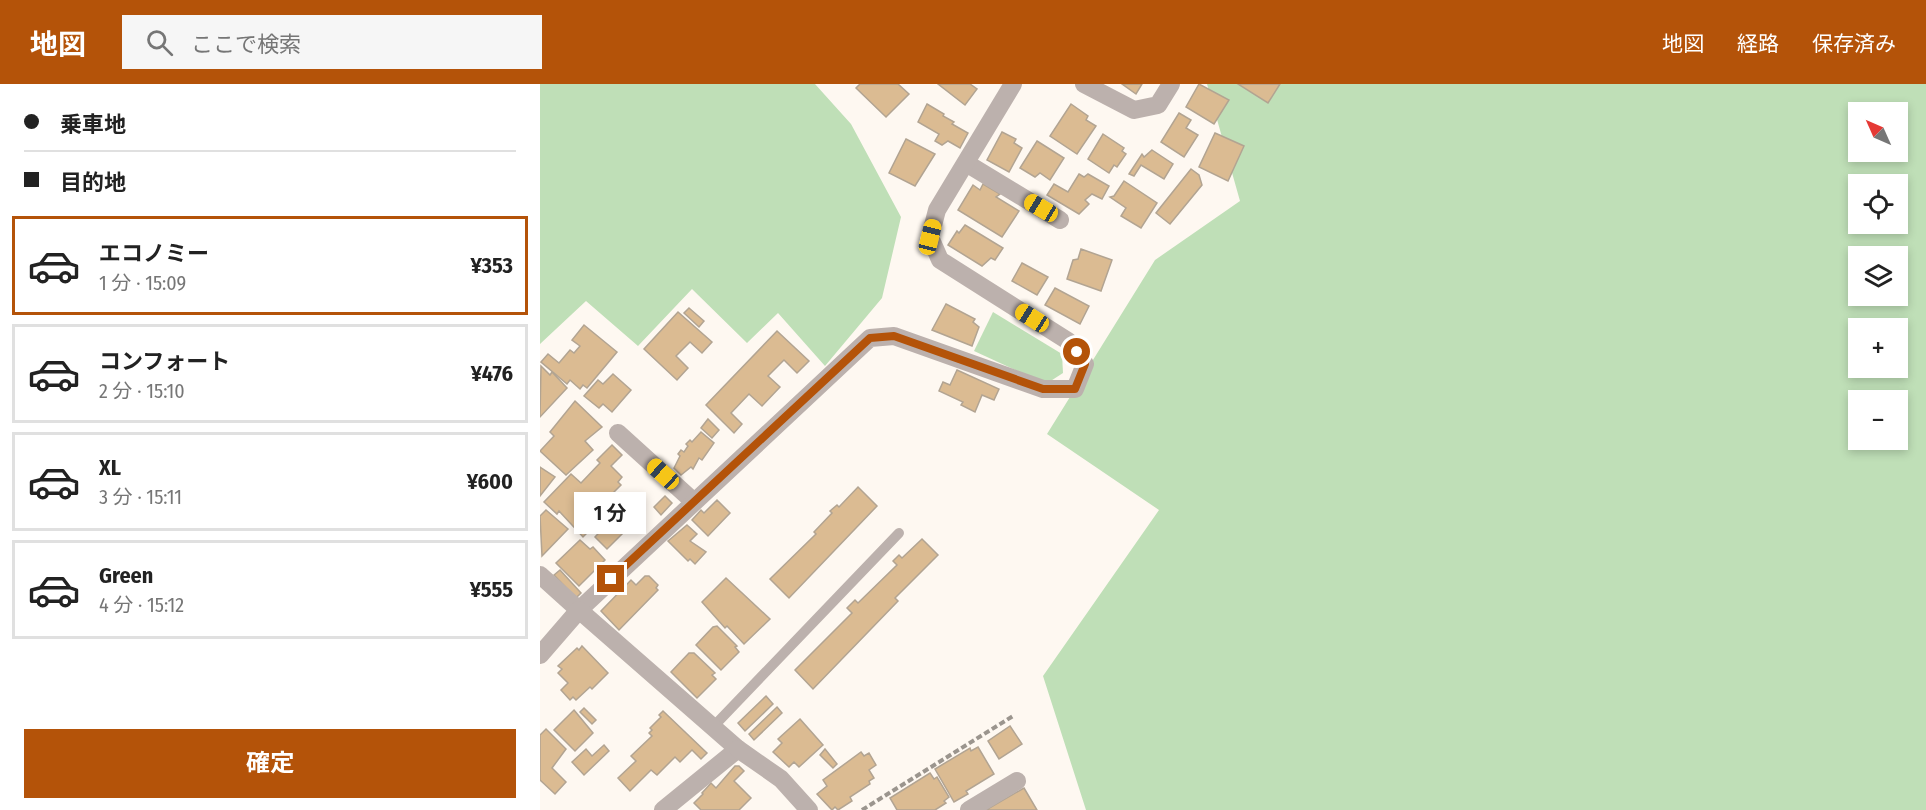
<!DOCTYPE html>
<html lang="ja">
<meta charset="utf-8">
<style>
:root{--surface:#fff;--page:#f6f6f6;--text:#222;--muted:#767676;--line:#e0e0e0;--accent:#b45309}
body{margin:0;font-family:"Fira Sans Condensed","Noto Sans JP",sans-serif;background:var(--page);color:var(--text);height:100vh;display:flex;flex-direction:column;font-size:22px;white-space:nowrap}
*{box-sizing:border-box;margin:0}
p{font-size:20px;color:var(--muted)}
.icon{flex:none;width:33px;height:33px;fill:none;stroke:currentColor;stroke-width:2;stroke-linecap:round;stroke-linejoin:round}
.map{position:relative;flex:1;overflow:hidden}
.details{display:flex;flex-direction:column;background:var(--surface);width:540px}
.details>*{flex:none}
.banner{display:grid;align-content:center;height:132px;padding:0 24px;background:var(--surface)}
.needle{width:39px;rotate:315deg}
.tools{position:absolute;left:1308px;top:18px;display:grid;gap:12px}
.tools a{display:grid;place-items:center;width:60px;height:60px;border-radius:0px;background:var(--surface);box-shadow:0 3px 9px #0003;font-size:30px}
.end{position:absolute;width:27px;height:27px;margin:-14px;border:8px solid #b45309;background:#fff;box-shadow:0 0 0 3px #fff}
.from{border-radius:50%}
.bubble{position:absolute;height:42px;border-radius:0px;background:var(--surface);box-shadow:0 3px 9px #0003;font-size:20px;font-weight:700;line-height:42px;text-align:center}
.car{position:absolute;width:18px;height:36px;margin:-18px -9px;border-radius:8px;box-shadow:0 0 4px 2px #0007;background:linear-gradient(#f5c518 24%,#345 0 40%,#f5c518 0 76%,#345 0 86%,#f5c518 0)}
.banner b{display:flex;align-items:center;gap:21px;height:57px;font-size:22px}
.banner b+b{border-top:2px solid var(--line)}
.banner i{width:15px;height:15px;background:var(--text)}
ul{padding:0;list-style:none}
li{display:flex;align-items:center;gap:18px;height:99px;margin:0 12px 9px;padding:0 12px;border:3px solid var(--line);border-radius:0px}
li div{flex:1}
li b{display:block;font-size:22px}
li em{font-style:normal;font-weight:700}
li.on{border-color:var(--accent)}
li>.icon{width:54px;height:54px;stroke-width:1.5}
.cta{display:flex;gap:12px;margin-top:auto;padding:12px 24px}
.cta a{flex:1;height:69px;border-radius:0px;background:var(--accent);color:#fff;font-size:24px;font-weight:700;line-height:69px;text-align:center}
header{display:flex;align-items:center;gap:36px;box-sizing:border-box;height:84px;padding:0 30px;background:var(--accent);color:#fff}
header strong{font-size:28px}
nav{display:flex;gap:33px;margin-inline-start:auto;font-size:21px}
.search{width:420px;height:54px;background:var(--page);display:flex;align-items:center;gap:15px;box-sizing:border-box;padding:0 21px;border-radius:0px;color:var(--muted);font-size:22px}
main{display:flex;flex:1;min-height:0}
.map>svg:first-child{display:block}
</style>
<header>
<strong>地図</strong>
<div class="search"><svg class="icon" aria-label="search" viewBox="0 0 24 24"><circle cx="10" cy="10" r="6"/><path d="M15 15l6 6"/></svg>ここで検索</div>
<nav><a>地図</a><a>経路</a><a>保存済み</a></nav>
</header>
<main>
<section class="details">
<div class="banner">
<b><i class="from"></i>乗車地</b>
<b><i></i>目的地</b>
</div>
<ul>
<li class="on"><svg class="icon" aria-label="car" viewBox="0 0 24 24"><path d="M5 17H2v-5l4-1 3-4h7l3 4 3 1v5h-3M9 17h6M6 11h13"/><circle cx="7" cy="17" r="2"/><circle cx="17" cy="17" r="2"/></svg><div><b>エコノミー</b><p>1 分 · 15:09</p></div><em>¥353</em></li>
<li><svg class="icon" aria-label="car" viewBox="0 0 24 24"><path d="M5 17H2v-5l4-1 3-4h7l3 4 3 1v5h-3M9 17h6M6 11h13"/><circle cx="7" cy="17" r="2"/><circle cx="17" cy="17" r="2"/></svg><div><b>コンフォート</b><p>2 分 · 15:10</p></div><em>¥476</em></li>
<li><svg class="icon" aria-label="car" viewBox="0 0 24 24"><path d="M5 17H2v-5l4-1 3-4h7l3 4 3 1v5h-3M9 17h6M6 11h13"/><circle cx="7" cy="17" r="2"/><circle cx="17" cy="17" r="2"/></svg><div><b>XL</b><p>3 分 · 15:11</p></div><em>¥600</em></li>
<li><svg class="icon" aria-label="car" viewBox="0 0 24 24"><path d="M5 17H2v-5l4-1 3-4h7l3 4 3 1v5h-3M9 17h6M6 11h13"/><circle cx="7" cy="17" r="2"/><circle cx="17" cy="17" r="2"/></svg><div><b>Green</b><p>4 分 · 15:12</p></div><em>¥555</em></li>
</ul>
<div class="cta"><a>確定</a></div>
</section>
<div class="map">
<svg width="1386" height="726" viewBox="0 0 1386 726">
<rect width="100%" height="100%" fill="#fef8f1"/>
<g fill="#bfdfb7" fill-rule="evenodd">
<polygon points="0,0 275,0 311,40 361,133 342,214 285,282 238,229 207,259 152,205 98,262 46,217 0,260"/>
<path d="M 667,0 L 1386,0 L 1386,726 L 546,726 L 503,592 L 619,426 L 507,350 L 615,176 L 700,117 ZM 1318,28 L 1358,28 L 1358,68 L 1318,68 ZM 1318,100 L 1358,100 L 1358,140 L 1318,140 ZM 1318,172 L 1358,172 L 1358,212 L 1318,212 ZM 1318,244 L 1358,244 L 1358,284 L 1318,284 ZM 1318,316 L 1358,316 L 1358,356 L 1318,356 Z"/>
<polygon points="453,228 522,270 523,289 506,300 434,267"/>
</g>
<g fill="#dbbb92" stroke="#b2a492" stroke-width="1.5">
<polygon points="320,0 358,0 369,10 346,33 316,4"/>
<polygon points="398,0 430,0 437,5 425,21"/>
<polygon points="582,0 602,0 596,10"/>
<polygon points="659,0 689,16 674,40 646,23"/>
<polygon points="698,0 740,0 728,19"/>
<polygon points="387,20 404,30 403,32 414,38 412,40 428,49 420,64 408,57 402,61 395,57 399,50 378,38"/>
<polygon points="531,20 548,32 546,36 556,42 537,70 510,52"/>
<polygon points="639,29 651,36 646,44 658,51 644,73 621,58"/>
<polygon points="462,48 476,55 474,59 482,64 469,88 447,76"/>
<polygon points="675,49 704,62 688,97 659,83"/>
<polygon points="563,50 584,64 582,67 586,70 577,83 574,81 569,89 548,75"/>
<polygon points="366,55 395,70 375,102 349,89"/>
<polygon points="497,57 524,74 510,96 500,89 495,93 480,84"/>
<polygon points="612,66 633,80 624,95 601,81 594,92 589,90 602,70 604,73"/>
<polygon points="651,85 659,91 662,101 630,140 616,129"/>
<polygon points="539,90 544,93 548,90 569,102 562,115 552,110 545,116 549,120 539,130 507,111 514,100 528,108"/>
<polygon points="584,97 617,119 601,144 581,132 586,124 570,113 574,112"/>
<polygon points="443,100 460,110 456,113 479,127 462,153 418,126 433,101 440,106"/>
<polygon points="425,141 463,164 455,176 451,174 442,182 408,161 417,147 419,149"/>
<polygon points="541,165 572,176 561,207 527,195 533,176 538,175"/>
<polygon points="482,179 508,193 497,211 472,197"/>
<polygon points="515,204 549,222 540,240 505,221"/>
<polygon points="406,220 435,235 433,238 439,243 432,262 392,246"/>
<polygon points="149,224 164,237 159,243 144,229"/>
<polygon points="138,228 172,258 162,269 150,258 136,272 148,284 137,296 104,265"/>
<polygon points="44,241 77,268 47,304 43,301 40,305 30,296 27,300 1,278 8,270 19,279 30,266 34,269 40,262 32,256"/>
<polygon points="237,247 269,277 257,289 244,276 228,292 240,303 222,322 209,310 191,329 202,340 194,349 166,321"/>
<polygon points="1,282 10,291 12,288 27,304 0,333"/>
<polygon points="417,286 459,305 454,316 442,311 435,328 421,321 423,318 399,307 403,298 410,301"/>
<polygon points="73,290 91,306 72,328 63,320 59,324 44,312 58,296 63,300"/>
<polygon points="35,317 62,343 45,357 53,366 26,391 0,367 14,352 10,348"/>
<polygon points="168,335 179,346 172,354 161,344"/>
<polygon points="161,348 174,359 162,376 159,374 153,385 151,383 141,391 134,384 140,372 138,370 141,366 144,368 148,362 146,360 150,356 152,358"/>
<polygon points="72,361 82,371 71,382 82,393 78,398 81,401 71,411 78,418 55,441 59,444 54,449 50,446 43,453 19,427 17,430 4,418 31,390 41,399 60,379 57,376"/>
<polygon points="0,383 15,393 0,412"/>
<polygon points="318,403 337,422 249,514 230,495 276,450 274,448 292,429 290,427 297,421 299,423"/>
<polygon points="125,412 132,419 121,431 114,423"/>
<polygon points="177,416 190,429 168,452 152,436 161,426 164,429"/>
<polygon points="6,426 28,445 2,472 0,432"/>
<polygon points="72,435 85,447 67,465 55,453"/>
<polygon points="147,441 157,450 150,457 166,468 155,480 150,475 148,477 128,457"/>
<polygon points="382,455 398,471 355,514 358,517 273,605 255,586 312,529 307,524 315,516 318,519 357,481 353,477 359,471 362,474"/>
<polygon points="40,456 50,465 53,463 65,476 39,502 16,479"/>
<polygon points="20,486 41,509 36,514 14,491"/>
<polygon points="105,492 109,492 118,501 116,504 118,506 79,546 61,527 91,496 96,501"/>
<polygon points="186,494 230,535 204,560 187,542 185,544 162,518"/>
<polygon points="177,542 197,562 195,563 199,568 181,586 156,561 173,543"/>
<polygon points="42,562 68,589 52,605 50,603 36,616 33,613 30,616 21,606 28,599 18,589 22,585 18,582 37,564 39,566"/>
<polygon points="149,569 154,569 175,589 172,591 176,595 157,614 131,588"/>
<polygon points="226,612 233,620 205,647 198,639"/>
<polygon points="237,623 242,629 214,656 209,650"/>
<polygon points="44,624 56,636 52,640 40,628"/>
<polygon points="34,626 53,649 35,667 14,646"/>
<polygon points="123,627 167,669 161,675 152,666 140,678 135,673 117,691 111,686 90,707 78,694 96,677 91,672 112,652 109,649 112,646 110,644 121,633 119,631"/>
<polygon points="260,635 283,661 259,683 254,678 249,683 233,668 242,659 238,655"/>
<polygon points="470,642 482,660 459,675 448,657"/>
<polygon points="6,645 26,665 12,684 26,698 15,710 0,696 0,651"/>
<polygon points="64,661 69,667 44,691 32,678 46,665 52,672"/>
<polygon points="438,663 454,690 426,707 428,710 414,718 395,685 430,664 431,667"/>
<polygon points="285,665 297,680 293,684 280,671"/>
<polygon points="321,668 324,672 329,669 336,681 329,686 334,694 329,697 330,700 310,713 312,717 298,726 295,723 292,726 277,710 287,702 283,696"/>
<polygon points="195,682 199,682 204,687 194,697 211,714 199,726 161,726 154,719 163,710 162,709 171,699 176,704"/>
<polygon points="390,689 394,695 397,693 409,713 404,717 406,719 395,726 357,726 350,714"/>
<polygon points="484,704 497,726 446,726"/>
</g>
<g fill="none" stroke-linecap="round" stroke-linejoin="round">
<polyline stroke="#9b958e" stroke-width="4" stroke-dasharray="6 3" stroke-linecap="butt" points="322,726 473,632"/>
<polyline stroke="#bcb1ad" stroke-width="10" points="173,643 359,449"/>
<g stroke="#bcb1ad" stroke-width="18">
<polyline points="544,0 594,26 618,21 631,0"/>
<polyline points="426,79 520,136"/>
<polyline points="78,349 153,417"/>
<polyline points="0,491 39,526 330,254 354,252 503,305 535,305 545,280 528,257 400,176 390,153 397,126 473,0"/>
<polyline points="0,571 39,526 198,665 123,726"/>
<polyline points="198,665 241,695 269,726"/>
<polyline points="429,726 477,697"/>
</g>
</g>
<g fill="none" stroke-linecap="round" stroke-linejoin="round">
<polyline stroke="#b45309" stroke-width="8" points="71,495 330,254 354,252 503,305 535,305 545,280 537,268"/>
</g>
</svg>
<div class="tools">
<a><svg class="needle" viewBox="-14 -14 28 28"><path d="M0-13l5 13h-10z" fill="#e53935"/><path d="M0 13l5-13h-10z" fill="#767676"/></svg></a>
<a><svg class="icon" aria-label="locate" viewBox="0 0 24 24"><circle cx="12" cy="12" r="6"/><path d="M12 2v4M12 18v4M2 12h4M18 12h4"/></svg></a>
<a><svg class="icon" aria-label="layers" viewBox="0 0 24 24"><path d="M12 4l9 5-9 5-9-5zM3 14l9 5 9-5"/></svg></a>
<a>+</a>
<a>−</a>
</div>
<i class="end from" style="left:537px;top:268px"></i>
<i class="end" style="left:71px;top:495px"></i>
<div class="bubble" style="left:34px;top:408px;width:72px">1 分</div>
<i class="car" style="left:501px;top:124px;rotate:301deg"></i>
<i class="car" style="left:390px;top:153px;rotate:14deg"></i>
<i class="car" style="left:492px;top:234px;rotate:302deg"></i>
<i class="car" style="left:123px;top:390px;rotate:312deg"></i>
</div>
</main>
